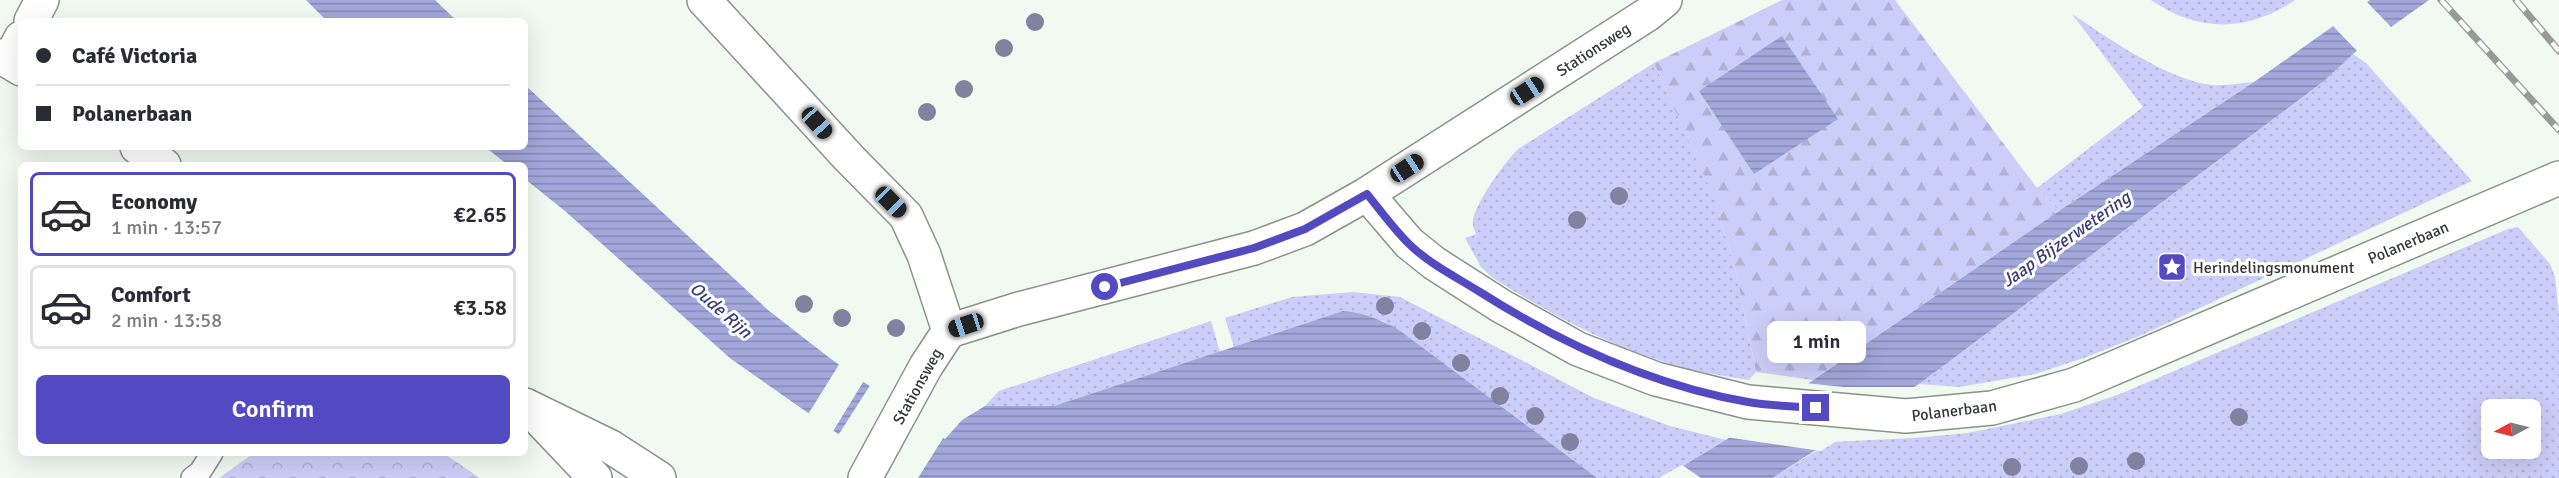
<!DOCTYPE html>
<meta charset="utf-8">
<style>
:root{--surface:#fff;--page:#f2f2f3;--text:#2b2b33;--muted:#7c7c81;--line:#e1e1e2;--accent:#534ac2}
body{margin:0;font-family:Signika,sans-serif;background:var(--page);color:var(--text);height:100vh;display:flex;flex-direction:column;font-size:22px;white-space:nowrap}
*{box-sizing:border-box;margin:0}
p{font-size:20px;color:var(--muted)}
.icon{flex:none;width:33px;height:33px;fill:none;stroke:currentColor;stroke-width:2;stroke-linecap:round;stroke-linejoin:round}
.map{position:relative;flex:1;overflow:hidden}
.drawer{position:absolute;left:18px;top:162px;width:510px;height:294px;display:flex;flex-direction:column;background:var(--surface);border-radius:9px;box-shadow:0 6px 24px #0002}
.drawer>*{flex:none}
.hud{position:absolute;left:18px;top:18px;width:510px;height:132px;border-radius:9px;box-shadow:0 6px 24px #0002;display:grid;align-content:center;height:132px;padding:0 18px;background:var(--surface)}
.needle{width:39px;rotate:263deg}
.controls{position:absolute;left:2481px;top:399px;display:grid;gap:12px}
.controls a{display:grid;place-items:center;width:60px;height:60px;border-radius:9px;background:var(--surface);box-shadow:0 6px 24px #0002;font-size:30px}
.end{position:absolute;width:27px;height:27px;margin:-14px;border:8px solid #534ac2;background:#fff;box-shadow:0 0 0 3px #fff}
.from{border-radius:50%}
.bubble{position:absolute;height:42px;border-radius:9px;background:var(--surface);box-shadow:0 6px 24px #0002;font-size:20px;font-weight:600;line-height:42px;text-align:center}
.car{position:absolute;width:18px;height:36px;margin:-18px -9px;border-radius:8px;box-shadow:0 0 4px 2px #0007;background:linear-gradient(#222 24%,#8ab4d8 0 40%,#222 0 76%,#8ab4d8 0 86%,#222 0)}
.hud b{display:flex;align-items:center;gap:21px;height:57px;font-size:22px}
.hud b+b{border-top:2px solid var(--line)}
.hud i{width:15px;height:15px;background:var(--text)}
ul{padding:10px 0 0;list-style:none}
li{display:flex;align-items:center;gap:18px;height:84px;margin:0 12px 9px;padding:0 6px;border:3px solid var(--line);border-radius:9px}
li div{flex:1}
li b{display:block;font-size:22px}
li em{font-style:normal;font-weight:600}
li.current{border-color:var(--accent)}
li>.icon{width:54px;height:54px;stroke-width:1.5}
.button{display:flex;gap:12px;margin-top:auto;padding:12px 18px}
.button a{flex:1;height:69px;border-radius:9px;background:var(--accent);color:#fff;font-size:24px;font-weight:600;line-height:69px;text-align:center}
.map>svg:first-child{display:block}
</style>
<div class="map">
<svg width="2559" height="478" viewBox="0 0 2559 478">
<defs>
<pattern id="grass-dots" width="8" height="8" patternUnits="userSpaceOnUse" patternTransform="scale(1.5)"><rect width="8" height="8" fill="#cbcef8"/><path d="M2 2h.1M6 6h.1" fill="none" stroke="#afb2d5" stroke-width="1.8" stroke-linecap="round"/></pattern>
<pattern id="forest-firs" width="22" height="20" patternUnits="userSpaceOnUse" patternTransform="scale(1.5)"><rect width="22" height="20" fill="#cbcef8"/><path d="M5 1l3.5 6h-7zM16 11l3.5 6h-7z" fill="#afb2d5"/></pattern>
<pattern id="park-crowns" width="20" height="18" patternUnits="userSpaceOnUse" patternTransform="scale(1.5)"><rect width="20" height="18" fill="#cbcef8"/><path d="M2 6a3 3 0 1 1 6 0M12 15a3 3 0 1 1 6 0" fill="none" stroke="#afb2d5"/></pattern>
<pattern id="water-rules" width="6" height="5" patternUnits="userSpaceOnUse" patternTransform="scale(1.5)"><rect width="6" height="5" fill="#a3a8dc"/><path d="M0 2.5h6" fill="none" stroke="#858ab3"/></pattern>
</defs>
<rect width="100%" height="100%" fill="#f0faf1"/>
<g fill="url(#grass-dots)" fill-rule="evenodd">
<path d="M 2151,0 L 2295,0 C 2247,32 2199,33 2151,0 Z"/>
<path d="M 2072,14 C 2110,39 2167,80 2212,85 C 2225,86 2241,83 2254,82 L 2059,211 L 2037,188 L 2143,107 Z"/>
<polygon points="2353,54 2366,63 2472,181 2142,335 2084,358 2035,374 1959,387 1919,384 2324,81"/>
<path d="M 1654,63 L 1715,199 L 1737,277 L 1756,372 L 1749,380 C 1730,377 1710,374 1690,369 C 1620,352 1553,316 1493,278 L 1481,267 L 1465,238 L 1476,234 C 1474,229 1472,225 1473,220 C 1476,202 1505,162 1518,149 Z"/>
<path d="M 2518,227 L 2550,264 L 2555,277 L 2559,314 L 2559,478 L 1772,478 L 1831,442 L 1914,438 L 1967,433 L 2061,414 L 2120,394 L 2508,229 ZM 2492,410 L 2530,410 L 2530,448 L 2492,448 Z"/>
<polygon points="1353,292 1400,297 1594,398 1670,426 1726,440 1663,478 1597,478 1384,321 1343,311 1234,347 1225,318 1292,297"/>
<polygon points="1211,321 1220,352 1054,406 985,406 999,391"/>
</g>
<polygon fill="url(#forest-firs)" points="1782,0 1895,0 2037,188 2059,211 1813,380 1756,372 1737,277 1715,200 1654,63"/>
<polygon fill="url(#park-crowns)" points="254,453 443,453 480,478 219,478"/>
<g fill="url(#water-rules)">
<polygon points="306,0 435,0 457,21 327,21"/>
<polygon points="2370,0 2429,0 2353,54 2324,81 1919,384 1772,478 1663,478 1726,440 2059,211 2254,82"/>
<polygon points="1782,36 1838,119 1754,174 1699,91"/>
<path d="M 525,85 L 768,310 L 831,359 L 945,439 L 962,420 L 985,406 L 1054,406 L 1343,311 C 1364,313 1380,319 1399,330 L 1597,478 L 901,478 L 731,359 L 565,211 L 525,179 L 525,165 L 508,165 L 485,147 L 525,147 Z"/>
</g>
<g fill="#f0faf1">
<polygon points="2365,0 2393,29 2359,53 2331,24"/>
<polygon points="840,363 865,379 832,433 807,416"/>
<polygon points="1805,383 1844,387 1920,387 1821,451 1725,437"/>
<polygon points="871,384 945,435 918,478 897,478 837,437"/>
<polygon points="1682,465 1701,478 1660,478 1662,476"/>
</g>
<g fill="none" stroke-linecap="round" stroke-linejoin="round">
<g stroke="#899289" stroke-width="24">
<polyline id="service" points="192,478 200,472 212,453"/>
</g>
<g stroke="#899289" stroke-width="36">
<g id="minor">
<polyline points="31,21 42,0"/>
<polyline points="9,61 21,38"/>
</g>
</g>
<g stroke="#899289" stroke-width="36">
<g id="secondary">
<polyline points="704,0 849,158 906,216 924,255 949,331"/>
<polyline points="0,56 21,69"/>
<polyline points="137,147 164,165"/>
<polyline points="1367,194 1409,243 1434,263 1501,306 1578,349 1656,379 1748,402 1906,416 1992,408 2074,385 2559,178"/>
<polyline points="525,405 611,447 659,478"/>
<polyline points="541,421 595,478"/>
<polyline points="865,478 926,366 949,331 1019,309 1254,248 1305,229 1367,194 1648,14 1665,0"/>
</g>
</g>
<use href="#service" stroke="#fff" stroke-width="21"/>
<use href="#minor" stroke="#fff" stroke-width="33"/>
<use href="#secondary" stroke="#fff" stroke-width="33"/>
<g stroke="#959c96" stroke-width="7">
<g id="rail">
<polyline points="2441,0 2559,130"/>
<polyline points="2516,0 2559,51"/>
</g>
</g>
<use href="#rail" stroke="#fff" stroke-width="4.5" stroke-dasharray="14" stroke-linecap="butt"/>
</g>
<g fill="#8082a0">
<circle cx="1035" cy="22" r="9"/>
<circle cx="1004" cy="48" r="9"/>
<circle cx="964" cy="89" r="9"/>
<circle cx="927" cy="112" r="9"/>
<circle cx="1619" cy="196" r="9"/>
<circle cx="1577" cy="220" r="9"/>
<circle cx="804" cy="304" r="9"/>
<circle cx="1385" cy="306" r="9"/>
<circle cx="842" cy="318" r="9"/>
<circle cx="896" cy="328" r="9"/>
<circle cx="1422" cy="331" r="9"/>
<circle cx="1461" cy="363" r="9"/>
<circle cx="1500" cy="396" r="9"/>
<circle cx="1535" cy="416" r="9"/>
<circle cx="2239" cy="417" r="9"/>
<circle cx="1570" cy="442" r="9"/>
<circle cx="2136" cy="461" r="9"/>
<circle cx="2079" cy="466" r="9"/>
<circle cx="2012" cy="467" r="9"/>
</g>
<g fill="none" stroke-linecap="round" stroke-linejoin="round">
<path stroke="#534ac2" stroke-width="8" d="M 1105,287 L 1254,248 L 1305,229 L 1367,194 C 1380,210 1393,228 1408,243 C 1428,263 1456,277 1480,292 C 1562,344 1651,385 1748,402 C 1770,406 1793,406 1816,408"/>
</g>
<defs>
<g id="sight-square" transform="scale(1.5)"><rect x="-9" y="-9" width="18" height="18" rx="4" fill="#534ac2" stroke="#fff"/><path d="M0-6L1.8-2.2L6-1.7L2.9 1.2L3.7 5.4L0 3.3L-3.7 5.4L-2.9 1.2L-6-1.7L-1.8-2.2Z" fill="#fff"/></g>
</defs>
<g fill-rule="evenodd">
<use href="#sight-square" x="2172" y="267"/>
</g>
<g text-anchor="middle" stroke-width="6" stroke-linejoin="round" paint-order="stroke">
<g font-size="16" fill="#333733" stroke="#fff">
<text transform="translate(1593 49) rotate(-33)" y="6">Stationsweg</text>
<text transform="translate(2408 242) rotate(-23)" y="6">Polanerbaan</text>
<text transform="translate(917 386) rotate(-61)" y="6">Stationsweg</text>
<text transform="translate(1954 410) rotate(-7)" y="6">Polanerbaan</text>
</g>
<g font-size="16" fill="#333733" stroke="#fff" text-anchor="start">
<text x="2193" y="273">Herindelingsmonument</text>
</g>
<g font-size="18" font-style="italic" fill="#3b3a7a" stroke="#fff">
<text transform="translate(2066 239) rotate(-35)" y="6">Jaap Bijzerwetering</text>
<text transform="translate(721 310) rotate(41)" y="6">Oude Rijn</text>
</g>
</g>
</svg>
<div class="controls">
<a><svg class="needle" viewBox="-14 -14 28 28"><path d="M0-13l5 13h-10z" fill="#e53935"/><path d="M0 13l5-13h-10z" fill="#7c7c81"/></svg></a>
</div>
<i class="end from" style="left:1105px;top:287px"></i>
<i class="end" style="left:1816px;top:408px"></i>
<div class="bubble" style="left:1767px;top:321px;width:99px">1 min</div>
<i class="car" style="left:1527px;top:91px;rotate:57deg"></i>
<i class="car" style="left:817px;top:123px;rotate:138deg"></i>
<i class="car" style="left:1407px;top:168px;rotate:57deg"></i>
<i class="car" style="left:891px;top:202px;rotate:135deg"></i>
<i class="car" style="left:966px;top:325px;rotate:252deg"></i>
<div class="hud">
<b><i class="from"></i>Café Victoria</b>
<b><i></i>Polanerbaan</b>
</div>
<section class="drawer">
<ul>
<li class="current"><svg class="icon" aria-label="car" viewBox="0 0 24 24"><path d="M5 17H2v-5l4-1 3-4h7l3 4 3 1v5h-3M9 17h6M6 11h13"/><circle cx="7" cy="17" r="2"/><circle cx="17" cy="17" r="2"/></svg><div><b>Economy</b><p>1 min · 13:57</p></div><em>€2.65</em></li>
<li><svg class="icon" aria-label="car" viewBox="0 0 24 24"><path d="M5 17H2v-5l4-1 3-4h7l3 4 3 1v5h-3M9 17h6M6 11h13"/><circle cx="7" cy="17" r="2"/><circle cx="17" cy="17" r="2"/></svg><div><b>Comfort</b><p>2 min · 13:58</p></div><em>€3.58</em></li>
</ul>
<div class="button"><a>Confirm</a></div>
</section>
</div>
